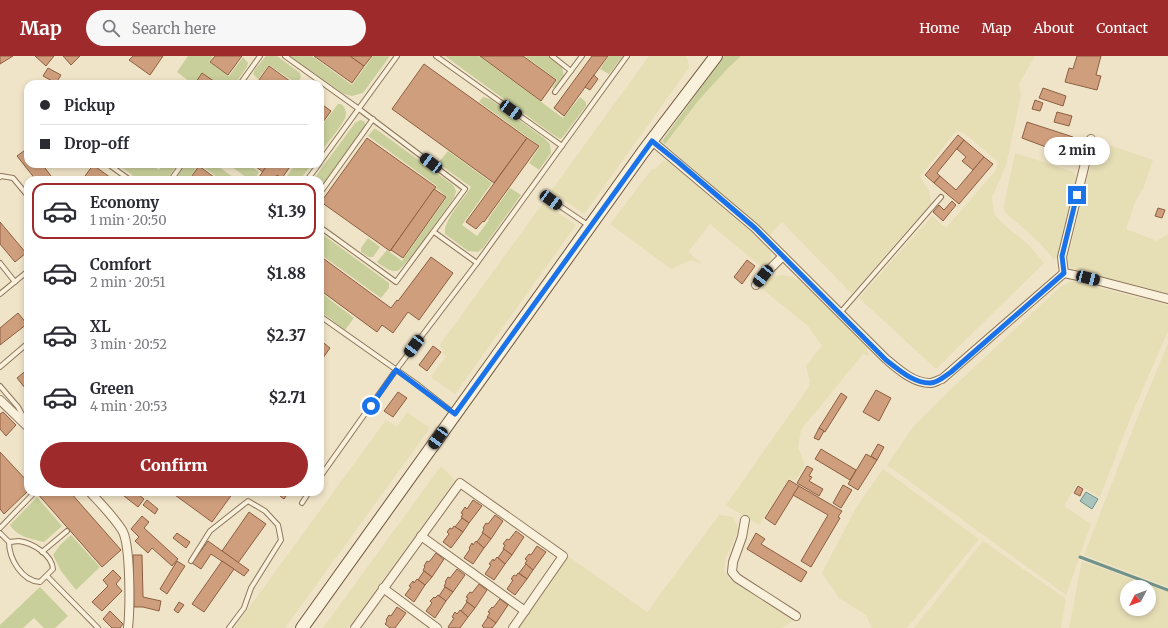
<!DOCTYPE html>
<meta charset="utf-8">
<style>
:root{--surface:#fff;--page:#f7f7f7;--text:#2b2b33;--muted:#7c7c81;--line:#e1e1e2;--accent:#9e2a2b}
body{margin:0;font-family:Merriweather,serif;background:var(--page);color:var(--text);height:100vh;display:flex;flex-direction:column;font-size:15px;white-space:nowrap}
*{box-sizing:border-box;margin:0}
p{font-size:13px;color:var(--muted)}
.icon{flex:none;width:22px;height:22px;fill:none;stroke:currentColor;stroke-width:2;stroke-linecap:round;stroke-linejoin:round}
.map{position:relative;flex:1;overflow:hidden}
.panel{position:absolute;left:24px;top:120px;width:300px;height:320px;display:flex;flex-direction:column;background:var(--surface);border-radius:12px;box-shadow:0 2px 6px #0003}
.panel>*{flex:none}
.hud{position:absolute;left:24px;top:24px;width:300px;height:88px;border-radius:12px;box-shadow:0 2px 6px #0003;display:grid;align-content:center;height:88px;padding:0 16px;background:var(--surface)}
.needle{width:26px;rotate:228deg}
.fabs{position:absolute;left:1120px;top:524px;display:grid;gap:8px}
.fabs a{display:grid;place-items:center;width:36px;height:36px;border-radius:50%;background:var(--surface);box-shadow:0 2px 6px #0003;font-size:20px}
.end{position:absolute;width:18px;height:18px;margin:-9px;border:5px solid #1a73e8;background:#fff;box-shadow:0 0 0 2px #fff}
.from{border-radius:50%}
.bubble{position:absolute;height:28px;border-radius:14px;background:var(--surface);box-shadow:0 2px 6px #0003;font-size:13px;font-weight:800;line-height:28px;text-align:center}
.car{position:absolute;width:12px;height:24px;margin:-12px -6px;border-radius:5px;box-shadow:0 0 3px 1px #0007;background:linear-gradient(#222 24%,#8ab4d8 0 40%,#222 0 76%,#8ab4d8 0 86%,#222 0)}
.hud b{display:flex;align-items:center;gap:14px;height:38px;font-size:15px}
.hud b+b{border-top:1px solid var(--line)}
.hud i{width:10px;height:10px;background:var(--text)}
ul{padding:7px 0 0;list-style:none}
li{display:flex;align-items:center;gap:12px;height:56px;margin:0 8px 6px;padding:0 8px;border:2px solid transparent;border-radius:12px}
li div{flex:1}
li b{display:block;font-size:15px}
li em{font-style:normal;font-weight:800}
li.on{border-color:var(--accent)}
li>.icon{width:36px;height:36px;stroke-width:1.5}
.action{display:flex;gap:8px;margin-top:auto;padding:8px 16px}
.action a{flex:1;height:46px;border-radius:24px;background:var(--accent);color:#fff;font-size:16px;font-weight:800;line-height:46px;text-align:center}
header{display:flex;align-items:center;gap:24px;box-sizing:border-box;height:56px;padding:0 20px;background:var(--accent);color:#fff}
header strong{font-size:19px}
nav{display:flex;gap:22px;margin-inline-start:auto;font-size:14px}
.search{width:280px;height:36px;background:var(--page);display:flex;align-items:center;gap:10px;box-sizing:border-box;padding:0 14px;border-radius:22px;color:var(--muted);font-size:15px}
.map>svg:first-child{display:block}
</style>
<header>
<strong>Map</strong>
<div class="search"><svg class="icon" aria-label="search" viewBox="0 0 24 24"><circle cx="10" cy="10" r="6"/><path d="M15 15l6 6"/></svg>Search here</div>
<nav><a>Home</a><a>Map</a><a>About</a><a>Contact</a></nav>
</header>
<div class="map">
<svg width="1168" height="572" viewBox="0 0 1168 572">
<rect width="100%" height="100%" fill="#f0e4c8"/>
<g fill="#e6deb5" fill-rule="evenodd">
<polygon points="649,0 686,0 688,4 689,12 584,158 551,135"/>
<polygon points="741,0 1035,0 1019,28 1021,39 1006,110 992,141 994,158 1003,168 1030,190 1044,207 936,313 859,242 932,160 946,172 996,114 998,106 964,77 956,75 920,121 929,135 931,147 852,238 782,166 769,180 665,88 698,45 729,11"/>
<polygon points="1097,85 1153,104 1143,133 1136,143 1126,173 1157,185 1168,178 1168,240 1074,213 1070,211 1067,204"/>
<polygon points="1015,97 1071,115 1075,118 1077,124 1057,202 1053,203 1042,189 1005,156 1004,149"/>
<polygon points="664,104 670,107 764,187 771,197 771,205 764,213 710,168 688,196 702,208 691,204 671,213 610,168 652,113 655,113"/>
<polygon points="543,147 576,169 455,338 431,321 446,300 442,297 444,294 439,290"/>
<polygon points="782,219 793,221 807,229 818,239 858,281 867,292 869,300 863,298 801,374 798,391 805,409 795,425 789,422 759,469 726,449 808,332 810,325 806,310 822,290 808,270 761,232 769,222"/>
<polygon points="1072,225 1168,249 1168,275 1132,358 1100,441 1077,428 1064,450 1091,468 1066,539 887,409 913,371 949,335 1061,230"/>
<polygon points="1168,287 1168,531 1084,499 1142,350"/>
<polygon points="407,356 430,372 285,572 234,572 386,364 397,371"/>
<polygon points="441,410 455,424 348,572 323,572"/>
<polygon points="883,413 979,483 907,572 872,572 866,559 839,542 822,517 856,452"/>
<polygon points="719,459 733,461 739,473 726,501 724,514 729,522 793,565 782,572 518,572 568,500 647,556"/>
<polygon points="983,485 1066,543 1061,572 914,572"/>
<path d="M 1082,505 L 1168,536 L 1168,572 L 1069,572 ZM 1127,531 L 1149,531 L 1149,553 L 1127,553 Z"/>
</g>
<g fill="#c9cf9b">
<polygon points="188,0 213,0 209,6 229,20 243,1 248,7 247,11 235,28 193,28 177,16"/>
<polygon points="266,0 277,0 300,17 301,21 297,28 269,9 258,23 253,18 255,13"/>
<polygon points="290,0 312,0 352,29 373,0 390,0 363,37 352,40 344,38"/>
<polygon points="445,0 479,0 563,62 580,41 586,46 586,50 562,82 560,83 552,78"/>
<polygon points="525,0 549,0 562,11 564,20 556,31 552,32 557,24"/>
<polygon points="609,0 623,0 609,18 600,13"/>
<polygon points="724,0 741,0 729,11 698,45 665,88 662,85"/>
<polygon points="483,41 490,43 544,82 550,88 551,97 539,114 529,107 540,90 479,46"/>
<path d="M 338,48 L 341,48 C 346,52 347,57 345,62 C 342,70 326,89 320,97 L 320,72 Z"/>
<polygon points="360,64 364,65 366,69 320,133 320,124 313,124 355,67"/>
<path d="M 374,73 L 376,73 L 453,129 L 456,135 L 454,142 C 446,152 405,213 397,215 C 390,216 382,210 377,206 L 387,194 L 402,205 L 447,141 L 436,132 L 437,130 L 368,80 Z"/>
<path d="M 448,95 L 492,127 L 462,169 L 477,180 L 489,164 L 488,163 L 510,132 L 521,139 L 483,192 L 478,196 L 468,195 L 445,178 C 443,164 464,143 471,131 L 438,107 Z"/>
<polygon points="117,108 150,108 159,114 163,108 177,108 167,124 139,124"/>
<polygon points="186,108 215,108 237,124 221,124 199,108 188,124 174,124"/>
<polygon points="228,108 248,108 259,116 254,124 250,124"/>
<polygon points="294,108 312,108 300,124 284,124 295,109"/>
<polygon points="322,178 389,227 389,232 381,242 320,198 320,179"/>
<polygon points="368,182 380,191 373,201 369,201 361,196 361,192"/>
<polygon points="320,236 354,262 345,274 320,255"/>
<path d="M 37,441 L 62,470 L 44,486 C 32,483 17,481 10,469 Z"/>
<polygon points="71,479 100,511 76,534 61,515 53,499 60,489"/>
<polygon points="40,531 68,560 55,572 44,572 34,562 23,572 0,572 0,569"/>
</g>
<polygon fill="#a9c4bc" stroke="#6f938a" points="1086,436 1098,443 1092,453 1080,445"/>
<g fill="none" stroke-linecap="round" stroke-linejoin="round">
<polyline stroke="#6f938a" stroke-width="3" points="1080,501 1168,534"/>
</g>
<g fill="#cf9f7d" stroke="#8d5f41">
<polygon points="0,0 13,0 0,8"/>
<polygon points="35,0 54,0 46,10"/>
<polygon points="63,0 80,0 71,9"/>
<polygon points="133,0 163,0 150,19 129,4"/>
<polygon points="215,0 242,0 228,19 210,6"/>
<polygon points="314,0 350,0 364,10 352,27"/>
<polygon points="350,0 372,0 364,10"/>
<polygon points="480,0 523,0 556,24 541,45"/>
<polygon points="592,0 608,0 564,60 554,52"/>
<polygon points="1077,0 1101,0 1096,19 1101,20 1097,34 1065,26 1069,12 1073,13"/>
<polygon points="424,8 527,82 494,127 392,53"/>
<polygon points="269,10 294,28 256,28"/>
<polygon points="48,12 61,19 56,27 43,20"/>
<polygon points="202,17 215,26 213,28 199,28 196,26"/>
<polygon points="594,19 598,23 590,34 585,31"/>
<polygon points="1043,32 1066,40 1063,50 1039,42"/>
<polygon points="1035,44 1043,47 1040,55 1032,53"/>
<polygon points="320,47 331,55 320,70"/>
<polygon points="1057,56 1072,60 1069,70 1054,66"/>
<polygon points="1027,66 1073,81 1069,93 1065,92 1064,95 1054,92 1054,94 1022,82"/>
<polygon points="958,79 964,84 937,117 940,120 934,127 925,119"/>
<polygon points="367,82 436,131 390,195 321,146"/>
<polygon points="527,82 539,90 484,166 483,165 476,173 466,166"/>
<polygon points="964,84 984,101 973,114 962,105 966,101 957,93"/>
<polygon points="28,92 28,108 42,108 54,124 36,124 17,100"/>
<polygon points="984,101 993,108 959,148 934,127 940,120 956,134"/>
<polygon points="252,108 268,108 263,116"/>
<polygon points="268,108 292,108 282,122 277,119 273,124 257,124"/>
<polygon points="93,109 114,124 90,124 85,120"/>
<polygon points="199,110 218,124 189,124"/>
<polygon points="434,133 446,141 403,202 391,194"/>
<polygon points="952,145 956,149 943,165 933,156 939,149 944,154"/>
<polygon points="1158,152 1165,154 1162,162 1155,160"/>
<polygon points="0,166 26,197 15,206 0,188"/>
<polygon points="320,200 391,252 397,244 398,245 431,201 453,217 419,264 408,256 393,277 382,269 377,276 320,234"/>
<polygon points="747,204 755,210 742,228 734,221"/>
<polygon points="18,257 27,268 0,289 0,272"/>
<polygon points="320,284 330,292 320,306"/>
<polygon points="433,290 441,296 427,315 419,309"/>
<polygon points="28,313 28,330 25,332 17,322"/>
<polygon points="876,334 891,342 879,365 863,356"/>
<polygon points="398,336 407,342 393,361 384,355"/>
<polygon points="841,337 847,341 825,376 819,372"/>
<polygon points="3,356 16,369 6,380 0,373 0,358"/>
<polygon points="819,372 824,375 819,384 814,382"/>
<polygon points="878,388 884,391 877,404 871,400"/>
<polygon points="821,393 856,414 850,424 815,403"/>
<polygon points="0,396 28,426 28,435 4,458 0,453"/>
<polygon points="866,398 877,404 858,434 848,428"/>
<polygon points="807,410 813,413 809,420 812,421 809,425 823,433 819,440 797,427"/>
<polygon points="789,424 799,430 775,469 765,462"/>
<polygon points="843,429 852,434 841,452 833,447"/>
<polygon points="799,430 842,455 838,461 840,462 811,511 801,505 828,459 793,439"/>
<polygon points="1078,430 1083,433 1080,440 1074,437"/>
<polygon points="36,436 70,436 121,494 102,511"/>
<polygon points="119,436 135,436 144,443 138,451"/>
<polygon points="177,436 232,436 233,437 212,466 175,439"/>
<polygon points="275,436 289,436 284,443"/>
<polygon points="147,444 158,453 155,458 143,449"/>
<polygon points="473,444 482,450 469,467 461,461 463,458 461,457 465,451 467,453"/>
<polygon points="249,456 266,468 238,507 222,495"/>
<polygon points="495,459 503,465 491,483 482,477 484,473 483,472 486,467 488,468"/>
<polygon points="142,460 149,466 144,472 178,503 172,510 152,492 148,497 135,485 139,481 131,473"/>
<polygon points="462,462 469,467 463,476 455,471"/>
<polygon points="454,470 463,476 451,492 443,486 449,478 447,476 450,472 452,473"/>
<polygon points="516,475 524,481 512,499 503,493 505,489 503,488 507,483 509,484"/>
<polygon points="177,477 190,486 186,492 173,482"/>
<polygon points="483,477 491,483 484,492 477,486"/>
<polygon points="756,477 765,483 761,488 807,516 801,526 747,493"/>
<polygon points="208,485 249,514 244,520 211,498 201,513 192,507"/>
<polygon points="476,485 484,492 473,508 464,502 470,493 469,492 472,487 473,489"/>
<polygon points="537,490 546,496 533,514 525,508 527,504 525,503 529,498 531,499"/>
<polygon points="504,493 512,499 505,508 498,502"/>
<polygon points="436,497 444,503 432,521 423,514 425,511 424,510 427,505 429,506"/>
<polygon points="133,499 142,499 143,541 161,545 159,555 143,551 134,551"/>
<polygon points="497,501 505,508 494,524 485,518 491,509 489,508 493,503 494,505"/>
<polygon points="177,505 185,510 167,538 160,533"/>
<polygon points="222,505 234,513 204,556 192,548"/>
<polygon points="526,508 533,514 527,523 519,517"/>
<polygon points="457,513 465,519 453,536 444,530 446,527 445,526 448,521 450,522"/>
<polygon points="113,514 121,522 116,528 122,535 102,555 92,546 108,530 103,524"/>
<polygon points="424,515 432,521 425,529 418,524"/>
<polygon points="518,517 527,523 515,539 507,533 513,524 511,523 514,519 516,520"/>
<polygon points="417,523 425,529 414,546 405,539 411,531 409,530 413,525 414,527"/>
<polygon points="479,528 487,534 475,552 466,545 468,542 466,541 470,536 472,537"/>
<polygon points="445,531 453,536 446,545 439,540"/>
<polygon points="438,539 446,545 435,562 426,555 432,547 430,545 434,541 435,542"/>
<polygon points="500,543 508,549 496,567 487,561 490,557 488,556 492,551 493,552"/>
<polygon points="179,546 184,549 178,557 174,554"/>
<polygon points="467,546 475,552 468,561 461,555"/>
<polygon points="397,551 406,557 395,572 390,572 385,568 387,565 386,564 389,559 391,560"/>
<polygon points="460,554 468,561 460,572 450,572 448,571 454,562 452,561 455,556 457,558"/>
<polygon points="110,555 123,568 120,572 112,572 103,563"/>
<polygon points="488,561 496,567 492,572 484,572 482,570"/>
</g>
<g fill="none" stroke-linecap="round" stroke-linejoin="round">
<g stroke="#8d765c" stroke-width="6">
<g id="service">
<polyline points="285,0 359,53 465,133 396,226 320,171"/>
<polyline points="436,0 562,90"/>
<polyline points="552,0 571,15"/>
<polyline points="240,28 260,0"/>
<polyline points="555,36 582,0"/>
<polyline points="320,106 397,0"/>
<polyline points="108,108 130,124"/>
<polyline points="0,121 1,120 13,122 28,140"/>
<polyline points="171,124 182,108"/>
<polyline points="307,124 319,108"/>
<polyline points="320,137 373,63"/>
<polyline points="551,144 588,169"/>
<polyline points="434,176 477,207"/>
<polyline points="0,207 15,226"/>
<polyline points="0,238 28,215"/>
<polyline points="840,257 941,141"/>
<polyline points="320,260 418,329 455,358"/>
<polyline points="0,311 28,287"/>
<polyline points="0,330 18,351 25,364"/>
<polyline points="320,421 396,314 477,207 627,0"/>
<polyline points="302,447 309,436"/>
<polyline points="0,472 32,439"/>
<path d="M 0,477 L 9,486 C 9,503 22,525 40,526 L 53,513 C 52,499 33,487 19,485 C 16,485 12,486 9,486"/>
<polyline points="42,496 67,475"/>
<polyline points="191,505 210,475 248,445 265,455 278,469 281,484 251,532 244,552 229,572"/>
<polyline points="47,520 98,572"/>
</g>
</g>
<g stroke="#8d765c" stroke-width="10">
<g id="minor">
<path d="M 652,85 L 755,172 L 886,303 C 898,313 913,327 930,327 C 934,327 938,324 942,323 L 1064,217 L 1088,222 L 1168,243"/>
<polyline points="1064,217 1062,201 1091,83"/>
<polyline points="756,229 763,220 783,200"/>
<polyline points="0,344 28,371"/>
<path d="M 90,436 C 101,448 113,460 122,474 C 131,488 130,554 128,572"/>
<polyline points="745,464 742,481 733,506 732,516 737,522 796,560"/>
<polyline points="421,480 525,555"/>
<polyline points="383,532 437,572"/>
<polyline points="355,572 460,427 563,500 513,572"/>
</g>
</g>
<g stroke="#6f573f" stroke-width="14">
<polyline id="secondary" points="302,572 643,96 716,0"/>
</g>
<use href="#service" stroke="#faf1dc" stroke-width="4"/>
<use href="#minor" stroke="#faf1dc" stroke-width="8"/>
<use href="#secondary" stroke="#faf1dc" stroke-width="12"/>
</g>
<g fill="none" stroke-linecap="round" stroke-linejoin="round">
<path stroke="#1a73e8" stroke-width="5" d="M 371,350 L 396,314 L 455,358 L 652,85 L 678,106 L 755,172 L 886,304 C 898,313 913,327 930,327 C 938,327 945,320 951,316 L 1064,217 L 1062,200 L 1077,139"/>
</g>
</svg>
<div class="fabs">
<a><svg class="needle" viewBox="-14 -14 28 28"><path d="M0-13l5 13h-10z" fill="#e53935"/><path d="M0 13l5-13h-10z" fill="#7c7c81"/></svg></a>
</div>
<i class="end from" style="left:371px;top:350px"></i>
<i class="end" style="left:1077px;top:139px"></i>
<div class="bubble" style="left:1044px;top:81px;width:66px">2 min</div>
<i class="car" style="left:511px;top:54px;rotate:126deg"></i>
<i class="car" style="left:431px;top:107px;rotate:307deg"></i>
<i class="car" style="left:551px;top:144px;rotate:126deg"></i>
<i class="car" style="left:763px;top:220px;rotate:218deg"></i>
<i class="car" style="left:1088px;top:222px;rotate:105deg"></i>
<i class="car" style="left:414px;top:290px;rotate:217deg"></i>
<i class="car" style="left:438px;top:382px;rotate:215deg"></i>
<div class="hud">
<b><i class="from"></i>Pickup</b>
<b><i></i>Drop-off</b>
</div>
<section class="panel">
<ul>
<li class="on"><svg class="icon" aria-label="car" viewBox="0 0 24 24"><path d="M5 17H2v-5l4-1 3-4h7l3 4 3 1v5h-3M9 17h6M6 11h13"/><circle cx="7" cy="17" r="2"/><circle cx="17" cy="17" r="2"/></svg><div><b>Economy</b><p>1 min · 20:50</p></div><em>$1.39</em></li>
<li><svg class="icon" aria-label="car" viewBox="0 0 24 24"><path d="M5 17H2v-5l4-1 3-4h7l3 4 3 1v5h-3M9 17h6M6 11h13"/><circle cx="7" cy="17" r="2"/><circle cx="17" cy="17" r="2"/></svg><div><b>Comfort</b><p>2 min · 20:51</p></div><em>$1.88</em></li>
<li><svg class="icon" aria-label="car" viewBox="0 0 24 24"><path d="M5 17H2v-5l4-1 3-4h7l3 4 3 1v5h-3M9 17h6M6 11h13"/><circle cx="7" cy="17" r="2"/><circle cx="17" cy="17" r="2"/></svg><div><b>XL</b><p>3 min · 20:52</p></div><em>$2.37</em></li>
<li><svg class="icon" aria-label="car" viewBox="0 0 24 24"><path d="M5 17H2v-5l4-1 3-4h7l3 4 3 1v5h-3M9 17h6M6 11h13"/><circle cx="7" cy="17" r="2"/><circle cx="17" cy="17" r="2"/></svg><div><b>Green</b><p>4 min · 20:53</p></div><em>$2.71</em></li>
</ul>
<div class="action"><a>Confirm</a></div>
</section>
</div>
